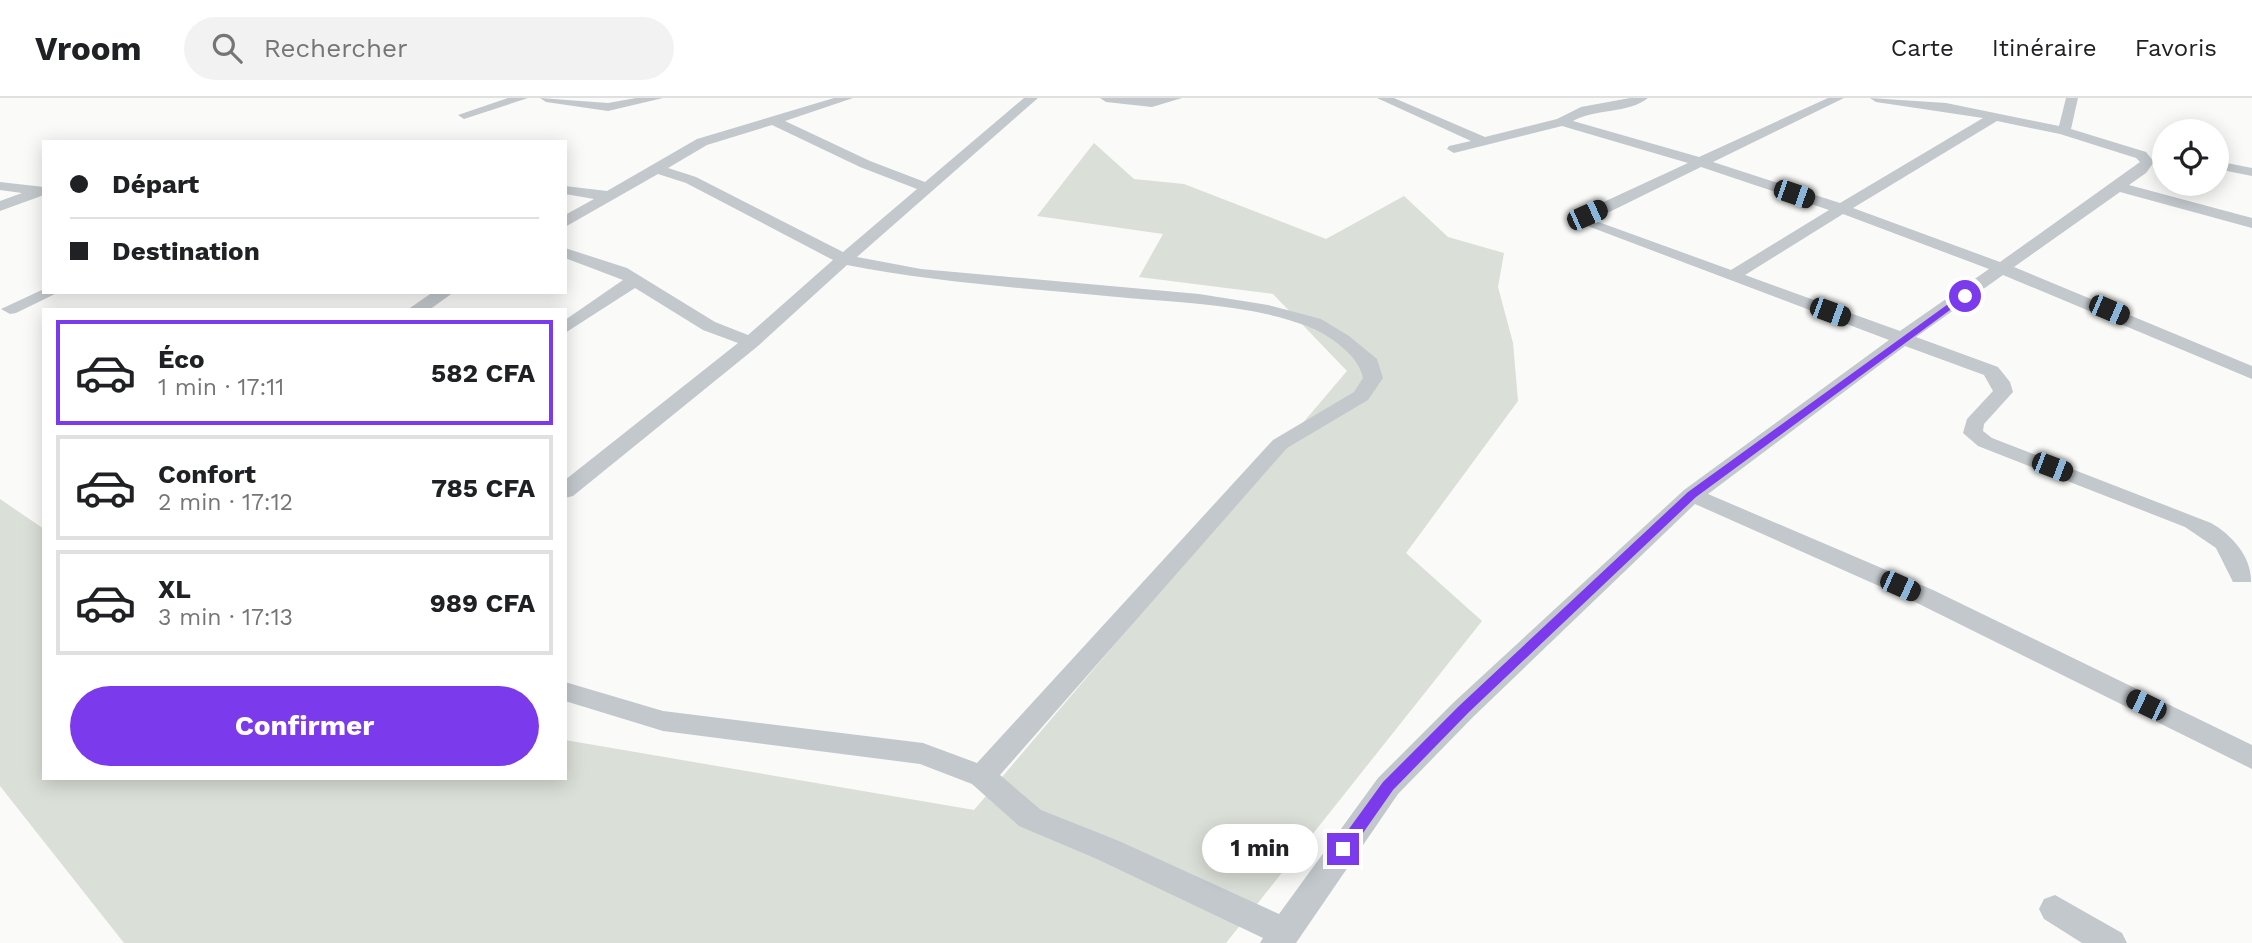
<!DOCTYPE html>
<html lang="fr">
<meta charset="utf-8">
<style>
:root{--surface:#fff;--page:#f2f2f2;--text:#202124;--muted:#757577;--line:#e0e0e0;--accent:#7c3aed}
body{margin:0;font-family:"Work Sans",sans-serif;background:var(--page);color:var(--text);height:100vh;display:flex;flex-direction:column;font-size:26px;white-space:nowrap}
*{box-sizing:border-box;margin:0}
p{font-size:23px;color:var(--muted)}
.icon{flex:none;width:38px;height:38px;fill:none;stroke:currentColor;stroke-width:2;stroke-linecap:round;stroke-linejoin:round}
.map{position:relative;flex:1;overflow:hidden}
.sheet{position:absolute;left:42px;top:210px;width:525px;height:472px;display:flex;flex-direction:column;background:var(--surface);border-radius:0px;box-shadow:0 4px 18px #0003}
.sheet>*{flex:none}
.top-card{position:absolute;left:42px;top:42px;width:525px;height:154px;border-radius:0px;box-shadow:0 4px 18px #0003;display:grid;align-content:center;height:154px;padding:0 28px;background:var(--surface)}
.tools{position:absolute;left:2152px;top:21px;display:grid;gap:14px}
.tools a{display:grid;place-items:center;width:77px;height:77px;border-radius:50%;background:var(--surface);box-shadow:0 4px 18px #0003;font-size:35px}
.end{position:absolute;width:32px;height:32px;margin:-16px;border:9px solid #7c3aed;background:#fff;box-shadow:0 0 0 4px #fff}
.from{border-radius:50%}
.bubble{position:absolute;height:49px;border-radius:24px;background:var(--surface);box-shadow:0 4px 18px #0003;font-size:23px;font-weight:700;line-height:49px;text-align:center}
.car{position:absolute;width:21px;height:42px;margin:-21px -10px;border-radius:9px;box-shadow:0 0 5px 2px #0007;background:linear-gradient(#222 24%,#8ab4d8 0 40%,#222 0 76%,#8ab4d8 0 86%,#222 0)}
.top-card b{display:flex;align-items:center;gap:24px;height:66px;font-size:26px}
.top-card b+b{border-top:2px solid var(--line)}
.top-card i{width:18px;height:18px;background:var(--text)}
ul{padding:12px 0 0;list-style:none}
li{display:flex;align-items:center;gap:21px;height:105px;margin:0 14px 10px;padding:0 14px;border:4px solid var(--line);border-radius:0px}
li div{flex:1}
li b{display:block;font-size:26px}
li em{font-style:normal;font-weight:700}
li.current{border-color:var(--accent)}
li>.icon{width:63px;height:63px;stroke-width:1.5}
.button{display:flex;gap:14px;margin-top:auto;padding:14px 28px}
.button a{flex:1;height:80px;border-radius:42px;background:var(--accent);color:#fff;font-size:28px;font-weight:700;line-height:80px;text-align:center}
header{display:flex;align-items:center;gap:42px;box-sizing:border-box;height:98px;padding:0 35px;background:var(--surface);border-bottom:2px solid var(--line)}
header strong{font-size:33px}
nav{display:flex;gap:38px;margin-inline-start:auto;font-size:24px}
.search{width:490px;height:63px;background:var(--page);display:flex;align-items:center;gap:18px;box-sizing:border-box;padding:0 24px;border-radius:38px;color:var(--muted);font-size:26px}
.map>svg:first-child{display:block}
</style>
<header>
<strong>Vroom</strong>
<div class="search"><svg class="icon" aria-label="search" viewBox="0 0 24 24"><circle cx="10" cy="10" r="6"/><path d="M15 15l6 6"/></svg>Rechercher</div>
<nav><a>Carte</a><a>Itinéraire</a><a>Favoris</a></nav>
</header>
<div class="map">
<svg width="2252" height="845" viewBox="0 0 2252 845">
<rect width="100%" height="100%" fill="#fafaf8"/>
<polygon fill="#dadfd7" points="1094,45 1134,81 1184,86 1326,141 1404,98 1448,139 1504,155 1498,189 1513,245 1518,303 1406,455 1482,523 1226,845 124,845 0,688 0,401 44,431 44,681 565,681 565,642 974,712 1347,273 1273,196 1139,179 1163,136 1037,118"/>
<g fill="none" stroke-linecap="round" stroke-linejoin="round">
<g fill="#c3c8cc" fill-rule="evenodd">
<polygon points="508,0 528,0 464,21 458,17"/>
<polygon points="540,0 608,5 636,0 663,0 608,13 546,4"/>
<path d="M 834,0 L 853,0 L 785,23 L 870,63 L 925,84 L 1024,0 L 1038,0 L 857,159 L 921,171 L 1199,196 L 1268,207 L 1321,221 L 1349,238 L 1377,261 L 1383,280 L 1368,302 L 1287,350 L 1000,677 L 1041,712 L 1119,743 L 1279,816 L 1378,680 L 1453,605 L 1684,392 L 1889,242 L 1577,124 L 1582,114 L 1688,65 L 1562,28 L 1454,55 L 1447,51 L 1449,48 L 1471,43 L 1377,0 L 1394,0 L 1485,39 L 1557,21 L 1581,9 L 1630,0 L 1648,0 C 1628,16 1596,10 1573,23 L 1699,59 L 1828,0 L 1844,0 L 1713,64 L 1840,105 L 1983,20 L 1876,4 L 1870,0 L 1946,5 L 2059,28 L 2066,0 L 2078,0 L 2071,31 L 2146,54 L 2154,64 L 2146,75 L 2129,87 L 2252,120 L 2252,130 L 2120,94 L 2014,169 L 2252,268 L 2252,281 L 2003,177 L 1916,239 L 1998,269 L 2010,284 L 2013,294 L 1984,326 L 1983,333 L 1992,340 L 2211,425 C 2231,436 2252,459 2251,484 L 2233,484 L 2216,450 L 2185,429 L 1978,348 L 1963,335 L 1967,321 L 1993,293 L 1984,277 L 1905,248 L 1708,396 L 1933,492 L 2252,647 L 2252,671 L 1915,504 L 1695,406 L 1473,619 L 1398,696 L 1296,845 L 1260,845 L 1263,840 L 1097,761 L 1019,728 L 972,686 L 920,666 L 663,633 L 565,603 L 565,584 L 663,613 L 923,645 L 977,665 L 1273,342 L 1354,294 L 1363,280 C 1359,257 1328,236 1307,228 C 1251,207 1187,205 1128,200 C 1034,191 940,185 847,167 L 758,248 L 573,398 L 565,400 L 565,382 L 738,245 L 703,232 L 635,190 L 565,235 L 565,222 L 623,182 L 565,160 L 565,150 L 627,170 L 715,224 L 748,237 L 833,162 L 686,85 L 658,76 L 565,129 L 565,117 L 594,101 L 565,96 L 565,88 L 607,93 L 697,41 ZM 1997,23 L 2060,36 L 2136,60 L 2140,64 L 2000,164 L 1853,110 ZM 772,27 L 860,69 L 917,91 L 843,154 L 696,79 L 668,70 L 707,47 ZM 1701,69 L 1829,112 L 1731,172 L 1593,122 ZM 1843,116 L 1989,171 L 1900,233 L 1745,177 Z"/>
<polygon points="1100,0 1182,0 1152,9 1106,4"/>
<polygon points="2217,63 2252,70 2252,78 2217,71"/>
<polygon points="0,84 44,89 44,97 0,113 0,103 22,95 0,92"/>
<polygon points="44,191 44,194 59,194 16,215 10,216 1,211"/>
<polygon points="433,194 454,194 429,212 407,212"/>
<polygon points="2055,797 2122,835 2127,845 2082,845 2044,821 2039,811 2044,801"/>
</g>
</g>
<polygon fill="#7c3aed" points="1962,196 1969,198 1696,399 1468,615 1393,692 1349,755 1338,755 1338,746 1383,684 1459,608 1688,394"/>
</svg>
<div class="tools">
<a><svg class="icon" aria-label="locate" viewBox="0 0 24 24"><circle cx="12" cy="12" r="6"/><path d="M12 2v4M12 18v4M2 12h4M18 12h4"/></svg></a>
</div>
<i class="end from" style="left:1965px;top:198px"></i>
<i class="end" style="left:1343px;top:751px"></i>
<div class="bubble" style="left:1202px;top:726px;width:116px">1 min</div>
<i class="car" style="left:1794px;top:96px;rotate:109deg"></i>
<i class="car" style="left:1587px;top:117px;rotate:66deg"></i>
<i class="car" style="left:2109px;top:212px;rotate:113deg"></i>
<i class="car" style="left:1830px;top:214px;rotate:110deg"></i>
<i class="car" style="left:2052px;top:369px;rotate:111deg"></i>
<i class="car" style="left:1900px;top:488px;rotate:114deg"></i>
<i class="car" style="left:2146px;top:607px;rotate:296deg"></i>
<div class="top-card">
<b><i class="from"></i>Départ</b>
<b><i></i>Destination</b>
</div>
<section class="sheet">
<ul>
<li class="current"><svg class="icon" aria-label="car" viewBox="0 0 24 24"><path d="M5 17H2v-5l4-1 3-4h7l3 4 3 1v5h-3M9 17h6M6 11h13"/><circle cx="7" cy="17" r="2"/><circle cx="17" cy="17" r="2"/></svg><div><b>Éco</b><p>1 min · 17:11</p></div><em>582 CFA</em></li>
<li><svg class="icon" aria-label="car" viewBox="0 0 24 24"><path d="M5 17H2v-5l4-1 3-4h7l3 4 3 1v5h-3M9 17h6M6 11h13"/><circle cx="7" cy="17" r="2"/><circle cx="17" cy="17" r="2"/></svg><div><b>Confort</b><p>2 min · 17:12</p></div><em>785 CFA</em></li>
<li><svg class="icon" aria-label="car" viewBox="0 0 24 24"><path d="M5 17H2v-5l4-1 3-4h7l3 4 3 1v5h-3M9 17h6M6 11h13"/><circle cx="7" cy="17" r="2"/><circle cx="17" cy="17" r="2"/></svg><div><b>XL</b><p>3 min · 17:13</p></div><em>989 CFA</em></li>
</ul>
<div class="button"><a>Confirmer</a></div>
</section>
</div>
